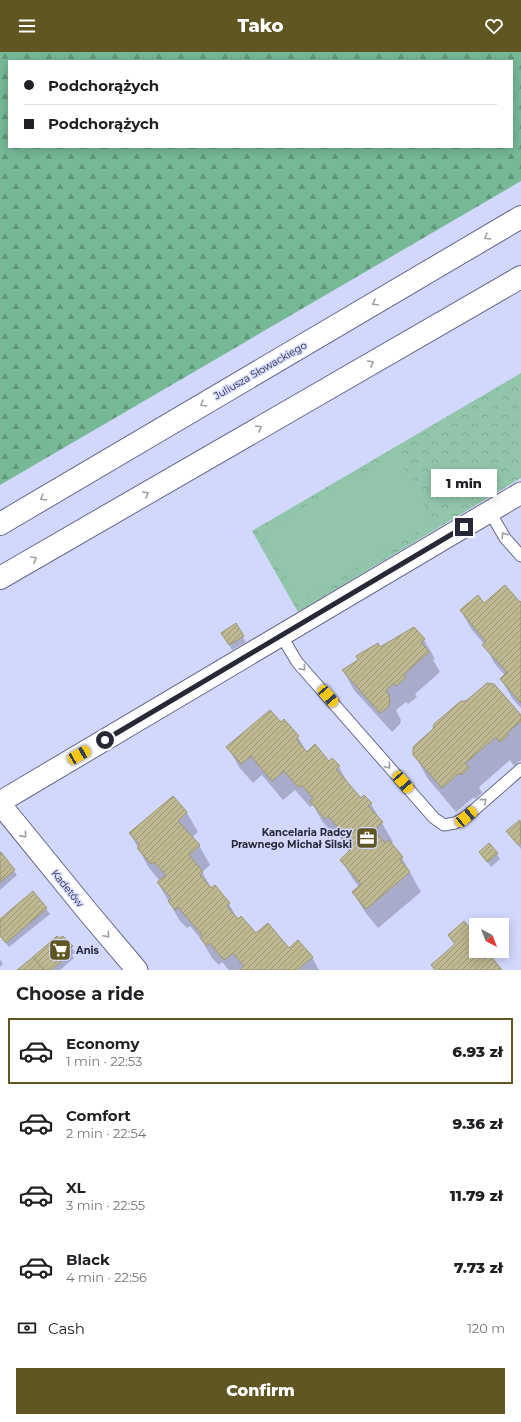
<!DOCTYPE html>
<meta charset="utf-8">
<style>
:root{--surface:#fff;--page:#f6f6f6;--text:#202124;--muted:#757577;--line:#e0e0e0;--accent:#5f5622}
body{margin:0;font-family:Montserrat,sans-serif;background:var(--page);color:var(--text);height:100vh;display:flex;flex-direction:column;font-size:15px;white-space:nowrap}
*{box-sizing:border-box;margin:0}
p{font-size:13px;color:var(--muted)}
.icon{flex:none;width:22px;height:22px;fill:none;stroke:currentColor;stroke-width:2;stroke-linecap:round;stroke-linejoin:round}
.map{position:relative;height:918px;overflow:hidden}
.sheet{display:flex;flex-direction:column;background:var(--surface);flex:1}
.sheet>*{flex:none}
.hud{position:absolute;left:8px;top:8px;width:505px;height:88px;border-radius:0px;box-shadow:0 2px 10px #0003;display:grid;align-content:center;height:88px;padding:0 16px;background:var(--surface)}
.needle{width:26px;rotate:138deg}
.fabs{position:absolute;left:469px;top:866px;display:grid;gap:8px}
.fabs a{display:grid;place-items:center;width:40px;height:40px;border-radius:0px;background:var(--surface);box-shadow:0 2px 10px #0003;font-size:20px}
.end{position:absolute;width:18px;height:18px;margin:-9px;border:5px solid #272937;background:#fff;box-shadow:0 0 0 2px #fff}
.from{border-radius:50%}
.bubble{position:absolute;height:28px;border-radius:0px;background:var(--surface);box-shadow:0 2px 10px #0003;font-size:13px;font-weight:800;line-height:28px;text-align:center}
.car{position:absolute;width:12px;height:24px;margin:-12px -6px;border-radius:5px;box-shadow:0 0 3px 1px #0007;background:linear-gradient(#f5c518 24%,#345 0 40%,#f5c518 0 76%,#345 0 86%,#f5c518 0)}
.hud b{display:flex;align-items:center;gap:14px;height:38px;font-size:15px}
.hud b+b{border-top:1px solid var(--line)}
.hud i{width:10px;height:10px;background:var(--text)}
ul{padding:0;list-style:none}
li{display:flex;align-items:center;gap:12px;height:66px;margin:0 8px 6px;padding:0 8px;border:2px solid transparent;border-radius:0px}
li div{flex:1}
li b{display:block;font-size:15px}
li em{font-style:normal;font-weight:800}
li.on{border-color:var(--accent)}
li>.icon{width:36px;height:36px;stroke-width:1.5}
h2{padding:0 16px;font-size:18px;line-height:48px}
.pay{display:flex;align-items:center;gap:10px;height:44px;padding:0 16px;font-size:15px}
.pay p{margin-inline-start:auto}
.cta{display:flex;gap:8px;margin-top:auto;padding:8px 16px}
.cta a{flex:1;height:46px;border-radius:0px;background:var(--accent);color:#fff;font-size:16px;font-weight:800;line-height:46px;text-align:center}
header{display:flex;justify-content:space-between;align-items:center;height:52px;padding:0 16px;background:var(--accent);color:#fff;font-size:18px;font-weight:800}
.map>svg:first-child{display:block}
</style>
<header><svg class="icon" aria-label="menu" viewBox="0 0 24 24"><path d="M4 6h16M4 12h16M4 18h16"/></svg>Tako<svg class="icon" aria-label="heart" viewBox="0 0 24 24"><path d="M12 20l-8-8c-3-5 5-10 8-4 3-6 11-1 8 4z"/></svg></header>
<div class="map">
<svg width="521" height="918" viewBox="0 0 521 918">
<defs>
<pattern id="forest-firs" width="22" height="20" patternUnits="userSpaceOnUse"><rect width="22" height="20" fill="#77b996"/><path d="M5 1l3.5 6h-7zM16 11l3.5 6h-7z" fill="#62967b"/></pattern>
<pattern id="park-crowns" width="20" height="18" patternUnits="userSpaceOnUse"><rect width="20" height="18" fill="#92c6aa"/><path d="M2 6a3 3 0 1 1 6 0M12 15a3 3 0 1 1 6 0" fill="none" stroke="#7eaa93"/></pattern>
<pattern id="building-hatch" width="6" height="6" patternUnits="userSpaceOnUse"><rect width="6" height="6" fill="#bfb992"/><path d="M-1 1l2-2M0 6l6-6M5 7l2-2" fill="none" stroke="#9b9678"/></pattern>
</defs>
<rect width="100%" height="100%" fill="#d2d7fd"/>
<path fill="url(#forest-firs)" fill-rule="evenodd" d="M 0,0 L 521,0 L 521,129 L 0,433 ZM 9,9 L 512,9 L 512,95 L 9,95 Z"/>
<polygon fill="url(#park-crowns)" points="521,321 521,426 298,560 252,479"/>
<polygon fill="#92c6aa" points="395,402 434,469 300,549 261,481"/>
<g fill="#0003">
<polygon points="521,550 521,656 512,646 501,627 505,623 495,612 484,592 472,578 461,559 484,552 520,551"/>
<polygon points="235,573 246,590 232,598 222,581"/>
<polygon points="424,588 435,607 433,608 440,620 415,642 417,645 408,652 406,650 396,658 401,668 400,672 392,680 354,638 343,618 380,596"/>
<polygon points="521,664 521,708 514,714 510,708 479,735 482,741 475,747 474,745 456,760 428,727 414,702"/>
<polygon points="281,672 298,685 307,701 329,710 332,707 339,715 350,735 361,747 371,752 393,790 391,792 402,806 421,840 378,876 365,860 353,841 359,835 353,827 341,808 349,800 339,783 337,786 322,769 313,753 310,755 295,738 283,748 262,723 253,731 239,715 228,695"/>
<polygon points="173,745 187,761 198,780 192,785 199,793 210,813 202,820 212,837 229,852 238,868 256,883 289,898 312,905 319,918 229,918 222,910 219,913 212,906 201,887 190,874 187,876 180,869 158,831 160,829 149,816 130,781"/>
<polygon points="520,769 521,770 521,797 508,780"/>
<polygon points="480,800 497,802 500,807 491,815"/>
<polygon points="0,802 17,823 0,838"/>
<polygon points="33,840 50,862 9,895 0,884 0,868"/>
<polygon points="449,883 476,884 476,899 489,899 501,918 435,918 455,893"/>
<polygon points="63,885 75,900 72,903 74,906 60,918 19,918"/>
<polygon points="0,907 3,912 0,915"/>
</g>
<g fill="url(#building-hatch)" stroke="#9c9771">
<polygon points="505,533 520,550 521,549 521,651 500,627 507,620 482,593 486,590 460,558 478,543 484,551"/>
<polygon points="236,571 244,584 229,593 221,581"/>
<polygon points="414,575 425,587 421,590 429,600 404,622 406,625 396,634 394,631 386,638 389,643 390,649 388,655 380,661 342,618 358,608 356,604 378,591 380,595"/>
<polygon points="487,631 494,632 521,663 521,669 507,681 508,683 500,690 496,685 465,711 469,716 461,723 459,721 442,736 413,703 413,695 433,677 434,672 461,649 466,649"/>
<polygon points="270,658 281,670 284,667 299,684 296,687 307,700 315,692 329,709 332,706 340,714 336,717 361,746 364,743 372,751 368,754 383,770 374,778 385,791 389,788 403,805 400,808 410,820 366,857 352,840 361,832 340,808 351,797 337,780 340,778 328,764 325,767 310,749 313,746 302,733 299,736 284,719 272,729 251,704 241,712 226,695"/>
<polygon points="173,744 187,760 178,769 200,793 189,803 203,820 200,823 211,836 215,833 230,851 227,854 238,867 241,864 256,881 268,871 289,896 298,888 313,905 297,918 242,918 241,917 244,914 233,901 224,908 210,891 207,894 200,886 203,884 178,855 175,858 168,849 171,846 157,830 166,823 154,810 151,812 137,796 140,793 129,781"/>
<polygon points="520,768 521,791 518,793 506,779"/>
<polygon points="489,791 498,801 487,810 479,800"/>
<polygon points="1,800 15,818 0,830 0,801"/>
<polygon points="33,839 47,856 6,891 0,884 0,867"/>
<polygon points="464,869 476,883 476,899 490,899 488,901 502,918 435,918 431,913 455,892 448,883"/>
<polygon points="57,884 60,886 63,884 73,894 69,898 72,900 51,918 44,918 33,905"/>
<polygon points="33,905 44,918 17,918"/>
</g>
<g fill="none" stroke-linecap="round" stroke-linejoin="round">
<g stroke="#656889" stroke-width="13">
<g id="lane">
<polyline points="490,460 505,486 521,504"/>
<polyline points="281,583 297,610 434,766 444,773 455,771 466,765 521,717"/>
</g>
</g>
<g stroke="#656889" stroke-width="23">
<g id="street">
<polyline points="0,750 521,441"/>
<polyline points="0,752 88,860 137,918"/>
</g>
</g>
<g stroke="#656889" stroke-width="24">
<g id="secondary">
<polyline points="0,472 521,165"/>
<polyline points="0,526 521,225"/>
</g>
</g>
<use href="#lane" stroke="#fff" stroke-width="11"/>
<use href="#street" stroke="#fff" stroke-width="21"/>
<use href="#secondary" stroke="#fff" stroke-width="22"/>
</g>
<defs><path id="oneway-chevron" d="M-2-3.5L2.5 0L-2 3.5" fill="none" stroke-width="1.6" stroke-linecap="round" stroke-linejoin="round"/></defs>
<g stroke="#9e9fa5">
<use href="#oneway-chevron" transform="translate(487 185) rotate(150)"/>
<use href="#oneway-chevron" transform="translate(375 251) rotate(150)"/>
<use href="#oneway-chevron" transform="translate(371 311) rotate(-30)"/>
<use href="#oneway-chevron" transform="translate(203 352) rotate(150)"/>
<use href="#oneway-chevron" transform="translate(259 376) rotate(-30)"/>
<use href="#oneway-chevron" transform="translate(146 442) rotate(-30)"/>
<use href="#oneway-chevron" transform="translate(43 446) rotate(149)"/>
<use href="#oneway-chevron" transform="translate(504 483) rotate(-123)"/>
<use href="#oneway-chevron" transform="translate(34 507) rotate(-30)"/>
<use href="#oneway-chevron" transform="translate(303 616) rotate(49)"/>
<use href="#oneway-chevron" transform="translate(388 714) rotate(49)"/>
<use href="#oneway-chevron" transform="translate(484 749) rotate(-41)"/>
<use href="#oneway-chevron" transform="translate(24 783) rotate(51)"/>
<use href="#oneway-chevron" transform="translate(107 883) rotate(49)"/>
</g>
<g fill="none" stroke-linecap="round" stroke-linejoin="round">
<polyline stroke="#272937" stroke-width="5" points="105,688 464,475"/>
</g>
<defs>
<g id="office-square" transform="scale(1.15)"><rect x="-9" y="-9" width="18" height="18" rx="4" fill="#5f5622" stroke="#d2d7fd"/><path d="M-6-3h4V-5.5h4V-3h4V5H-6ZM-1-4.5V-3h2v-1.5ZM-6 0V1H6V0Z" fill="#fff"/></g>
<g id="supermarket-square" transform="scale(1.15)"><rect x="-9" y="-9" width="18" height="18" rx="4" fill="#5f5622" stroke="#d2d7fd"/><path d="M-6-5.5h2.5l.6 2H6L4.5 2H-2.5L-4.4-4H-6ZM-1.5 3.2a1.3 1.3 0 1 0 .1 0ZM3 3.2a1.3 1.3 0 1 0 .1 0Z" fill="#fff"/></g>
</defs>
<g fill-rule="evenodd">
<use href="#office-square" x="367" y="786"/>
<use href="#supermarket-square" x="60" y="898"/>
</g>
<g text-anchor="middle" stroke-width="3" stroke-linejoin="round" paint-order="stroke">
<g font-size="10" fill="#272937" stroke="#d2d7fd">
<text transform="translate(260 318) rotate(-30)" y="4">Juliusza Słowackiego</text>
<text transform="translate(68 836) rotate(51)" y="4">Kadetów</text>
</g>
<g font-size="10" font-weight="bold" fill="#272937" stroke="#d2d7fd" text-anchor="end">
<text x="352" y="784">Kancelaria Radcy<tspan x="352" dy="12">Prawnego Michał Silski</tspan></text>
<text x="76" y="902" text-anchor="start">Anis</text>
</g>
</g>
</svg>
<div class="fabs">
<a><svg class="needle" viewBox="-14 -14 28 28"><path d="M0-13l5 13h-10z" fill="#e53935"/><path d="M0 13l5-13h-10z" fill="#757577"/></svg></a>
</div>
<i class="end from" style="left:105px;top:688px"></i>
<i class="end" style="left:464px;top:475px"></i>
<div class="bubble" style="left:431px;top:417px;width:66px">1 min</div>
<i class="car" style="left:328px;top:644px;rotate:139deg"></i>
<i class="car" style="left:79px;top:703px;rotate:60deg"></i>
<i class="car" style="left:403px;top:730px;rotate:139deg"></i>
<i class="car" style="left:466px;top:765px;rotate:50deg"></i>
<div class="hud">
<b><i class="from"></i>Podchorążych</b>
<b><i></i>Podchorążych</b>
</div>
</div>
<section class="sheet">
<h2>Choose a ride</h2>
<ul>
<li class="on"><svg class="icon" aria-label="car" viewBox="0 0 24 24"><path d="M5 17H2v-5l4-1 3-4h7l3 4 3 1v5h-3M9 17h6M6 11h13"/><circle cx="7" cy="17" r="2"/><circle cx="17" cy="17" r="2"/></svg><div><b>Economy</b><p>1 min · 22:53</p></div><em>6.93 zł</em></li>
<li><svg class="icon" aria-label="car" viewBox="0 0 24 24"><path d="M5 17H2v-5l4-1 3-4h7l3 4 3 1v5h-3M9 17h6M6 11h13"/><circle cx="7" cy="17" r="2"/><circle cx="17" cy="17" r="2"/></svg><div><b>Comfort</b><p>2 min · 22:54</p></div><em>9.36 zł</em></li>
<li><svg class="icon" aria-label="car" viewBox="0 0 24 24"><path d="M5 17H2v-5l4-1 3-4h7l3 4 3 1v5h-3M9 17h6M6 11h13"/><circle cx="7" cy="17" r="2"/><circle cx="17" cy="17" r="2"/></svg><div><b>XL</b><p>3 min · 22:55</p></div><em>11.79 zł</em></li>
<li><svg class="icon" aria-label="car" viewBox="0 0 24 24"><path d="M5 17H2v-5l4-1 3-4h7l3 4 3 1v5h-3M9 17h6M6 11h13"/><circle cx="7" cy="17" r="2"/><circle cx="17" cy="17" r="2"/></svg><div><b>Black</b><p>4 min · 22:56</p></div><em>7.73 zł</em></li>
</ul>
<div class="pay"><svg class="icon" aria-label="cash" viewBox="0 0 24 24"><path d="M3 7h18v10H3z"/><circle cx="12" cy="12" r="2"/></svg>Cash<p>120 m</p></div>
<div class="cta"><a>Confirm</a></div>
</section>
